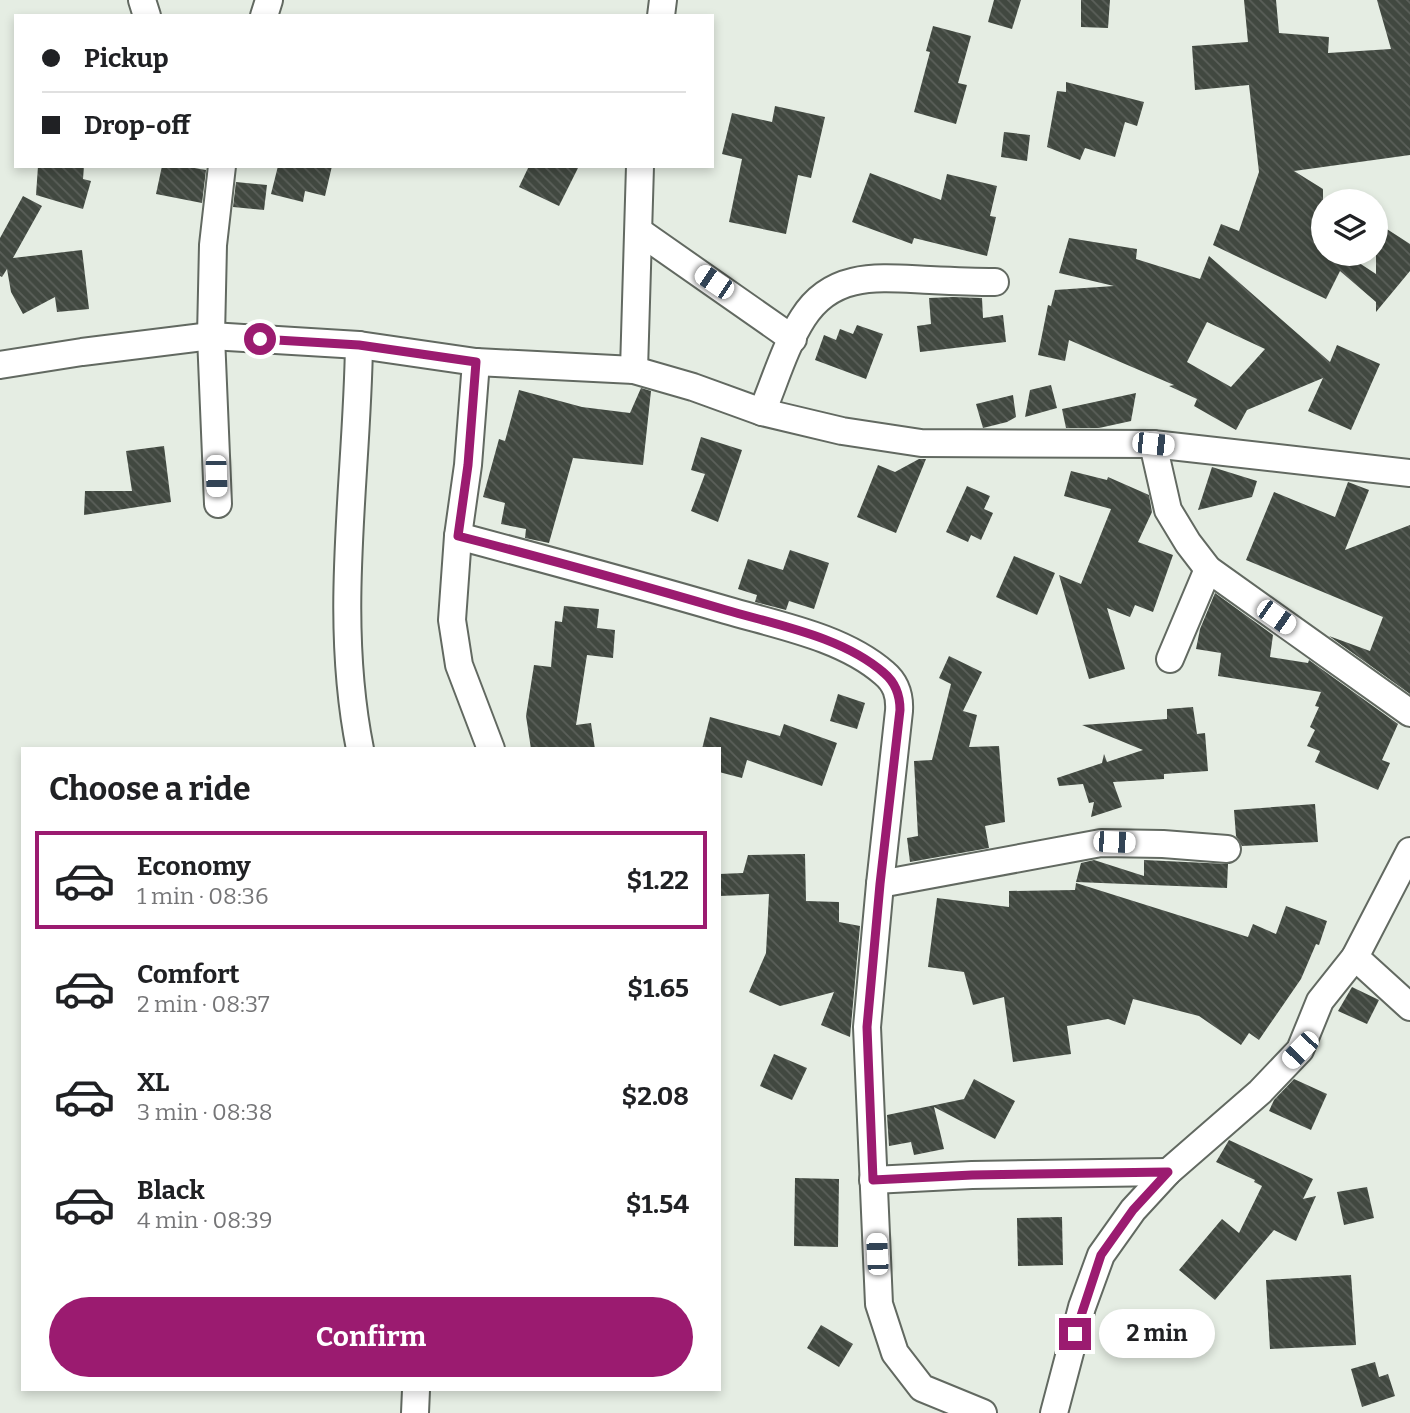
<!DOCTYPE html>
<meta charset="utf-8">
<style>
:root{--surface:#fff;--page:#f2f2f2;--text:#202124;--muted:#757577;--line:#e0e0e0;--accent:#9b1b70}
body{margin:0;font-family:Bitter,serif;background:var(--page);color:var(--text);height:100vh;display:flex;flex-direction:column;font-size:26px;white-space:nowrap}
*{box-sizing:border-box;margin:0}
p{font-size:23px;color:var(--muted)}
.icon{flex:none;width:38px;height:38px;fill:none;stroke:currentColor;stroke-width:2;stroke-linecap:round;stroke-linejoin:round}
.map{position:relative;flex:1;overflow:hidden}
.sheet{position:absolute;left:21px;top:747px;width:700px;height:644px;display:flex;flex-direction:column;background:var(--surface);border-radius:0px;box-shadow:0 4px 10px #0003}
.sheet>*{flex:none}
.hud{position:absolute;left:14px;top:14px;width:700px;height:154px;border-radius:0px;box-shadow:0 4px 10px #0003;display:grid;align-content:center;height:154px;padding:0 28px;background:var(--surface)}
.tools{position:absolute;left:1311px;top:189px;display:grid;gap:14px}
.tools a{display:grid;place-items:center;width:77px;height:77px;border-radius:50%;background:var(--surface);box-shadow:0 4px 10px #0003;font-size:35px}
.end{position:absolute;width:32px;height:32px;margin:-16px;border:9px solid #9b1b70;background:#fff;box-shadow:0 0 0 4px #fff}
.from{border-radius:50%}
.bubble{position:absolute;height:49px;border-radius:24px;background:var(--surface);box-shadow:0 4px 10px #0003;font-size:23px;font-weight:700;line-height:49px;text-align:center}
.car{position:absolute;width:21px;height:42px;margin:-21px -10px;border-radius:9px;box-shadow:0 0 5px 2px #0007;background:linear-gradient(#fff 24%,#345 0 40%,#fff 0 76%,#345 0 86%,#fff 0)}
.hud b{display:flex;align-items:center;gap:24px;height:66px;font-size:26px}
.hud b+b{border-top:2px solid var(--line)}
.hud i{width:18px;height:18px;background:var(--text)}
ul{padding:0;list-style:none}
li{display:flex;align-items:center;gap:21px;height:98px;margin:0 14px 10px;padding:0 14px;border:4px solid transparent;border-radius:0px}
li div{flex:1}
li b{display:block;font-size:26px}
li em{font-style:normal;font-weight:700}
li.current{border-color:var(--accent)}
li>.icon{width:63px;height:63px;stroke-width:1.5}
h2{padding:0 28px;font-size:32px;line-height:84px}
.cta{display:flex;gap:14px;margin-top:auto;padding:14px 28px}
.cta a{flex:1;height:80px;border-radius:42px;background:var(--accent);color:#fff;font-size:28px;font-weight:700;line-height:80px;text-align:center}
.map>svg:first-child{display:block}
</style>
<div class="map">
<svg width="1410" height="1413" viewBox="0 0 1410 1413">
<defs>
<pattern id="building-back-hatch" width="6" height="6" patternUnits="userSpaceOnUse" patternTransform="scale(1.75)"><rect width="6" height="6" fill="#414840"/><path d="M-1 5l2 2M0 0l6 6M5-1l2 2" fill="none" stroke="#5b605a"/></pattern>
</defs>
<rect width="100%" height="100%" fill="#e5ede3"/>
<g fill="url(#building-back-hatch)" fill-rule="evenodd">
<polygon points="994,0 1021,0 1012,29 988,22"/>
<polygon points="1081,0 1110,0 1108,28 1081,27"/>
<polygon points="1244,0 1276,0 1279,33 1329,37 1328,53 1391,49 1377,0 1410,0 1410,155 1294,171 1323,189 1323,254 1348,254 1347,255 1376,274 1376,222 1410,244 1410,271 1376,312 1376,302 1340,271 1326,299 1213,245 1221,224 1239,231 1259,172 1249,85 1195,90 1192,46 1248,42"/>
<polygon points="933,26 971,36 958,83 967,85 956,124 914,112 930,52 926,51"/>
<polygon points="1066,82 1144,102 1137,126 1125,122 1115,157 1085,148 1080,160 1047,147 1057,91 1066,92"/>
<polygon points="775,106 825,117 811,178 798,175 786,234 729,222 742,159 722,154 732,113 772,122"/>
<polygon points="1004,132 1030,135 1027,161 1001,157"/>
<polygon points="38,166 84,166 83,179 91,181 83,209 36,195"/>
<polygon points="162,166 183,166 206,170 202,203 156,194"/>
<polygon points="278,166 332,166 325,196 305,191 303,202 271,194"/>
<polygon points="529,166 579,166 559,206 519,187"/>
<polygon points="870,173 941,200 947,174 997,186 990,216 996,217 987,256 914,238 912,244 852,222"/>
<polygon points="236,182 267,185 264,210 233,207"/>
<polygon points="23,196 42,206 13,258 82,250 89,309 57,312 55,297 23,314 11,292 7,269 2,277 0,276 0,238"/>
<path d="M 1069,238 L 1137,249 L 1136,259 L 1200,279 L 1209,256 L 1330,362 L 1337,345 L 1380,364 L 1351,430 L 1308,411 L 1323,378 L 1247,410 L 1236,430 L 1194,406 L 1197,399 L 1169,386 L 1174,385 L 1069,340 L 1065,361 L 1038,355 L 1048,305 L 1051,306 L 1055,290 L 1114,286 L 1059,273 ZM 1207,322 L 1265,349 L 1231,387 L 1187,362 Z"/>
<polygon points="953,297 982,298 983,318 1003,315 1006,342 920,352 917,326 931,324 929,298"/>
<polygon points="857,325 883,334 866,379 815,360 824,335 836,340 840,329 853,334"/>
<polygon points="1051,385 1057,408 1025,417 1030,390"/>
<polygon points="641,388 651,391 643,465 573,458 549,543 525,538 526,529 501,524 505,503 483,497 499,439 505,441 519,390 582,407 630,413"/>
<polygon points="1136,393 1131,421 1099,428 1066,428 1062,409"/>
<polygon points="1013,395 1016,417 1007,422 983,428 976,404"/>
<polygon points="701,437 742,450 718,522 691,511 705,474 691,470"/>
<polygon points="164,446 171,502 84,515 85,491 132,491 126,451"/>
<polygon points="919,459 926,459 896,533 857,517 878,465 895,472"/>
<polygon points="1212,467 1257,481 1252,497 1198,510"/>
<polygon points="1071,471 1107,480 1108,477 1149,495 1152,512 1138,542 1173,555 1153,612 1135,605 1130,617 1107,608 1125,669 1089,679 1059,575 1081,584 1111,509 1064,496"/>
<polygon points="1348,482 1369,490 1345,550 1410,525 1410,694 1329,636 1370,651 1383,617 1246,560 1274,492 1335,517"/>
<polygon points="967,486 990,496 984,509 993,513 981,540 971,535 968,542 946,532"/>
<polygon points="790,550 829,563 814,609 789,601 786,610 755,602 757,595 738,589 748,559 783,570"/>
<polygon points="1014,556 1055,573 1037,615 996,597"/>
<polygon points="1215,593 1273,635 1270,657 1308,663 1309,660 1398,724 1382,760 1390,763 1378,790 1315,762 1320,751 1307,746 1315,730 1310,727 1319,707 1315,706 1321,692 1218,676 1221,653 1196,649 1200,629"/>
<polygon points="564,606 599,609 597,628 615,630 613,658 587,655 576,725 591,723 595,749 531,749 526,716 534,665 551,667 555,621 562,622"/>
<polygon points="949,656 982,672 963,711 977,715 969,747 999,746 1005,822 985,826 989,848 910,862 907,838 918,836 914,761 932,760 951,684 939,678"/>
<polygon points="838,694 865,703 857,729 830,721"/>
<polygon points="1193,707 1197,734 1205,733 1208,771 1164,774 1164,779 1113,782 1122,807 1091,817 1094,802 1089,803 1083,784 1059,786 1057,778 1102,763 1104,754 1107,762 1143,750 1082,725 1167,719 1167,709"/>
<polygon points="710,717 780,736 784,724 837,743 822,786 747,760 742,778 719,772 719,749 702,749"/>
<polygon points="1315,804 1318,842 1242,846 1236,836 1234,810"/>
<polygon points="805,854 806,901 839,902 839,922 860,926 850,1037 821,1025 834,992 780,1006 749,992 766,953 769,894 719,896 719,874 743,873 748,855"/>
<polygon points="1094,860 1144,876 1144,860 1228,864 1227,888 1076,882 1081,863"/>
<polygon points="1076,883 1248,937 1253,924 1276,934 1286,906 1327,921 1319,945 1316,944 1301,979 1259,1040 1249,1033 1241,1045 1199,1016 1133,999 1125,1025 1108,1019 1067,1026 1071,1054 1013,1062 1004,997 973,1005 964,972 928,967 937,898 1009,907 1009,891 1075,890"/>
<polygon points="1352,987 1379,1000 1367,1024 1338,1011"/>
<polygon points="774,1054 807,1068 792,1100 760,1086"/>
<polygon points="974,1079 1015,1101 995,1139 934,1107 944,1149 914,1155 911,1142 889,1146 887,1115 964,1099"/>
<polygon points="1294,1079 1327,1094 1311,1130 1269,1111 1274,1100"/>
<polygon points="1229,1140 1313,1179 1303,1199 1316,1196 1296,1241 1274,1230 1215,1300 1179,1270 1222,1219 1239,1233 1262,1186 1254,1182 1255,1180 1216,1162"/>
<polygon points="795,1178 839,1179 838,1247 794,1246"/>
<polygon points="1367,1187 1374,1218 1344,1225 1337,1192"/>
<polygon points="1062,1217 1063,1265 1018,1266 1017,1218"/>
<polygon points="1351,1275 1356,1345 1270,1349 1266,1280"/>
<polygon points="821,1325 853,1344 839,1367 807,1348"/>
<polygon points="1375,1362 1379,1377 1388,1374 1395,1396 1362,1407 1351,1369"/>
</g>
<g fill="none" stroke-linecap="round" stroke-linejoin="round">
<g stroke="#626961" stroke-width="30">
<g id="street">
<polyline points="142,0 147,16"/>
<polyline points="264,16 269,0"/>
<polyline points="661,16 663,0"/>
<polyline points="640,232 793,339"/>
<path d="M 359,345 C 357,480 333,615 360,749"/>
<polyline points="476,362 468,465 458,536 452,620 459,665 491,749"/>
<polyline points="0,365 82,352 211,336 359,345 476,362 634,370 693,387 762,412 842,431 921,443 1153,444 1410,473"/>
<polyline points="634,370 640,166"/>
<path d="M 762,412 C 775,381 785,346 803,318 C 833,270 882,278 930,280 C 951,281 973,282 995,282"/>
<polyline points="1153,444 1168,510 1188,543 1208,569 1410,713"/>
<polyline points="218,504 211,336 213,245 222,166"/>
<path d="M 458,536 C 548,560 637,584 726,610 C 777,625 843,637 884,673 C 896,683 900,695 899,711 L 880,884 L 867,1027 L 879,1304 L 895,1353 L 922,1388 L 983,1413"/>
<polyline points="1170,659 1208,569"/>
<polyline points="880,884 1101,843 1163,844 1227,849"/>
<polyline points="1355,957 1410,1007"/>
<polyline points="873,1180 972,1175 1168,1172"/>
<polyline points="415,1413 416,1390"/>
<polyline points="1054,1413 1082,1307 1101,1255 1133,1210 1168,1172 1260,1092 1300,1050 1320,1001 1355,957 1410,851"/>
</g>
</g>
<use href="#street" stroke="#fff" stroke-width="26"/>
</g>
<g fill="none" stroke-linecap="round" stroke-linejoin="round">
<path stroke="#9b1b70" stroke-width="9" d="M 260,339 L 359,345 L 476,362 L 468,465 L 458,536 C 548,559 637,584 726,610 C 777,625 843,637 884,673 C 896,683 900,695 900,710 L 880,884 L 867,1027 L 873,1180 L 972,1175 L 1168,1172 L 1133,1210 L 1101,1255 L 1075,1334"/>
</g>
</svg>
<div class="tools">
<a><svg class="icon" aria-label="layers" viewBox="0 0 24 24"><path d="M12 4l9 5-9 5-9-5zM3 14l9 5 9-5"/></svg></a>
</div>
<i class="end from" style="left:260px;top:339px"></i>
<i class="end" style="left:1075px;top:1334px"></i>
<div class="bubble" style="left:1099px;top:1309px;width:116px">2 min</div>
<i class="car" style="left:714px;top:282px;rotate:304deg"></i>
<i class="car" style="left:1153px;top:444px;rotate:96deg"></i>
<i class="car" style="left:216px;top:476px;rotate:178deg"></i>
<i class="car" style="left:1276px;top:617px;rotate:125deg"></i>
<i class="car" style="left:1114px;top:842px;rotate:92deg"></i>
<i class="car" style="left:1300px;top:1050px;rotate:224deg"></i>
<i class="car" style="left:877px;top:1254px;rotate:357deg"></i>
<div class="hud">
<b><i class="from"></i>Pickup</b>
<b><i></i>Drop-off</b>
</div>
<section class="sheet">
<h2>Choose a ride</h2>
<ul>
<li class="current"><svg class="icon" aria-label="car" viewBox="0 0 24 24"><path d="M5 17H2v-5l4-1 3-4h7l3 4 3 1v5h-3M9 17h6M6 11h13"/><circle cx="7" cy="17" r="2"/><circle cx="17" cy="17" r="2"/></svg><div><b>Economy</b><p>1 min · 08:36</p></div><em>$1.22</em></li>
<li><svg class="icon" aria-label="car" viewBox="0 0 24 24"><path d="M5 17H2v-5l4-1 3-4h7l3 4 3 1v5h-3M9 17h6M6 11h13"/><circle cx="7" cy="17" r="2"/><circle cx="17" cy="17" r="2"/></svg><div><b>Comfort</b><p>2 min · 08:37</p></div><em>$1.65</em></li>
<li><svg class="icon" aria-label="car" viewBox="0 0 24 24"><path d="M5 17H2v-5l4-1 3-4h7l3 4 3 1v5h-3M9 17h6M6 11h13"/><circle cx="7" cy="17" r="2"/><circle cx="17" cy="17" r="2"/></svg><div><b>XL</b><p>3 min · 08:38</p></div><em>$2.08</em></li>
<li><svg class="icon" aria-label="car" viewBox="0 0 24 24"><path d="M5 17H2v-5l4-1 3-4h7l3 4 3 1v5h-3M9 17h6M6 11h13"/><circle cx="7" cy="17" r="2"/><circle cx="17" cy="17" r="2"/></svg><div><b>Black</b><p>4 min · 08:39</p></div><em>$1.54</em></li>
</ul>
<div class="cta"><a>Confirm</a></div>
</section>
</div>
